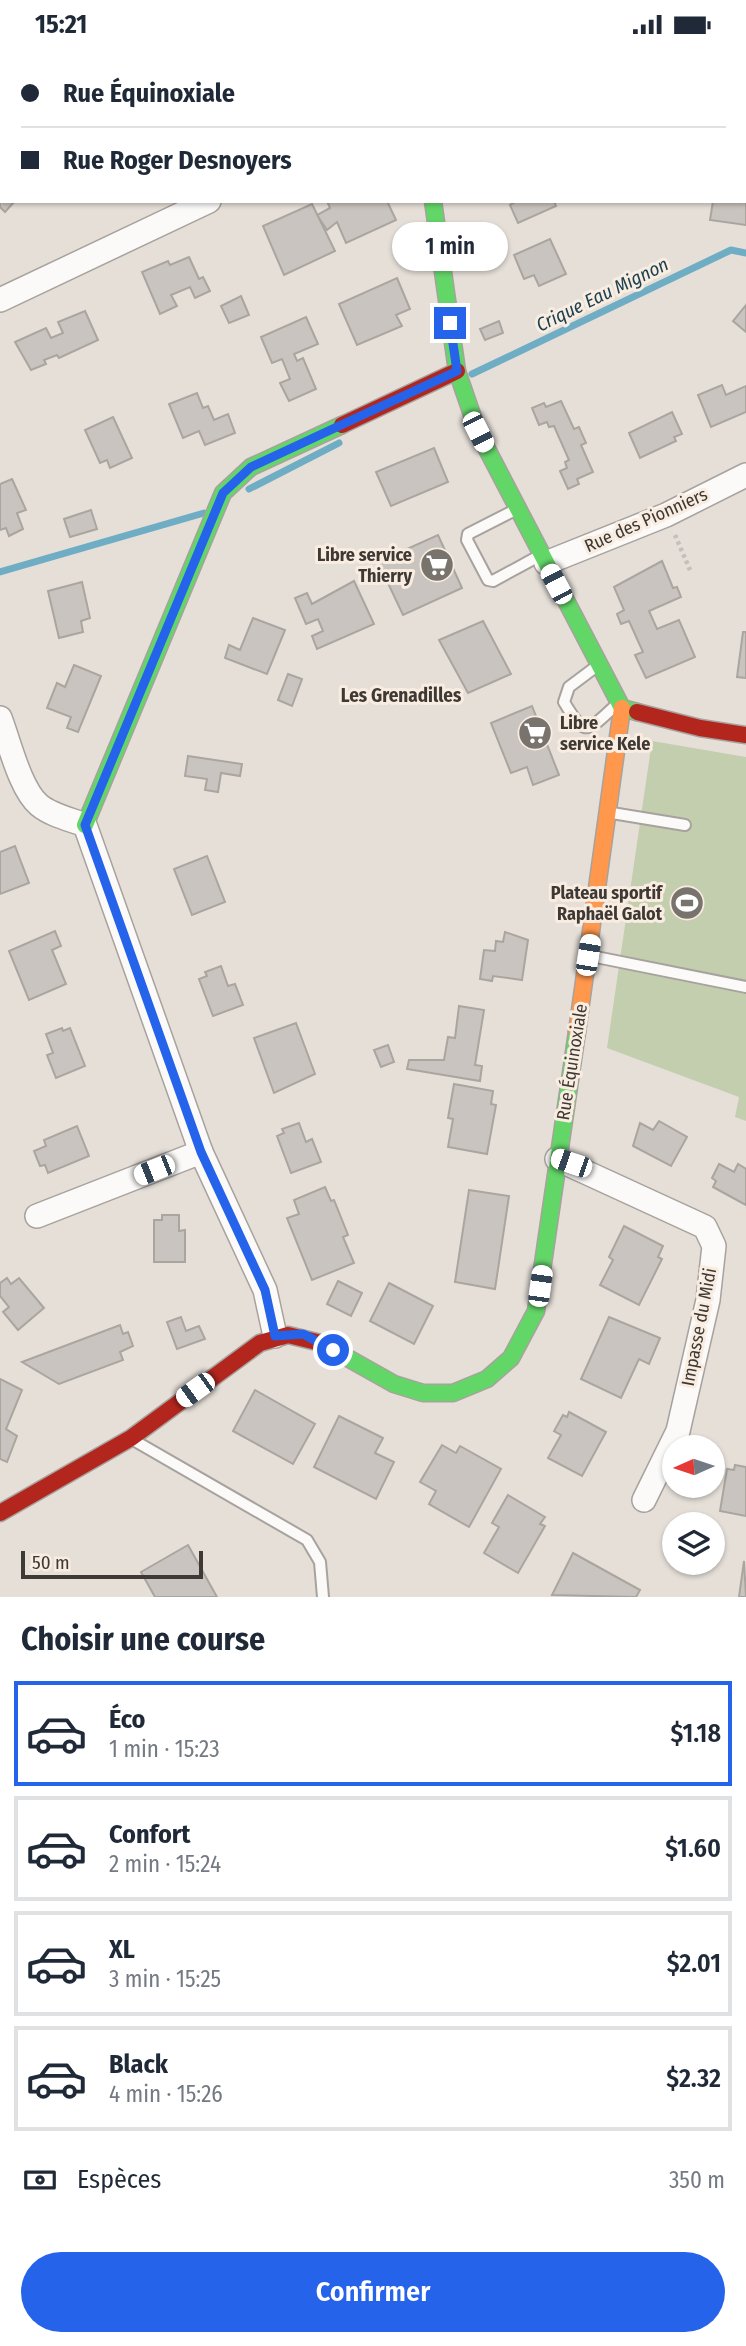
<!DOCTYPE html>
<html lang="fr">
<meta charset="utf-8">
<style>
:root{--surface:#fff;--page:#f6f6f7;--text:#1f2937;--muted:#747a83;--line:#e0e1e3;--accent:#2563eb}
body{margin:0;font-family:"Fira Sans Condensed",sans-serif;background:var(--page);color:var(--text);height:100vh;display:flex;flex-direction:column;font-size:26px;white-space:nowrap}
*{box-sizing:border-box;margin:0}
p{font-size:23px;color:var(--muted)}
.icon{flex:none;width:38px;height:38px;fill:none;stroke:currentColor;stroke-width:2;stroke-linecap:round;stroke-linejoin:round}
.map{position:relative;height:1548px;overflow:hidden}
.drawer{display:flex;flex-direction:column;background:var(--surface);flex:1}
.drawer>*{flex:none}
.guide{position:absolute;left:0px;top:0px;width:747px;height:154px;box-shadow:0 2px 5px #0004;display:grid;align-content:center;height:154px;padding:0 21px;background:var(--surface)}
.needle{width:46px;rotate:267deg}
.buttons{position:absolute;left:662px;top:1386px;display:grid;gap:14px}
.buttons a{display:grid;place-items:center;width:63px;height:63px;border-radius:50%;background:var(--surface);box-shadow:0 2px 5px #0004;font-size:35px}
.scale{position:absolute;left:21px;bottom:18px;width:182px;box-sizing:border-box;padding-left:7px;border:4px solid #3e3934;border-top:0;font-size:19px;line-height:24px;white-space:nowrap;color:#3e3934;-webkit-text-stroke:5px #f9ece0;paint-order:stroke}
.end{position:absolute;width:32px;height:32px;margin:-16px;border:9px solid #2563eb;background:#fff;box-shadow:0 0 0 4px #fff}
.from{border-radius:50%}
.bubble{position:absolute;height:49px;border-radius:24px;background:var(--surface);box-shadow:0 2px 5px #0004;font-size:23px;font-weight:600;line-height:49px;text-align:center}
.car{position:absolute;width:21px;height:42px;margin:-21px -10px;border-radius:9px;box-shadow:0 0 5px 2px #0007;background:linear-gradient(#fff 24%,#345 0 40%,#fff 0 76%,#345 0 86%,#fff 0)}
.guide b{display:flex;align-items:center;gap:24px;height:66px;font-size:26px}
.guide b+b{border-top:2px solid var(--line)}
.guide i{width:18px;height:18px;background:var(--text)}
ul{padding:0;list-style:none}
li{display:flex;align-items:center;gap:21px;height:105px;margin:0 14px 10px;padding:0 7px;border:4px solid var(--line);border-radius:0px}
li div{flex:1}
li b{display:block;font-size:26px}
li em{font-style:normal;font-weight:600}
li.active{border-color:var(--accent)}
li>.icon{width:63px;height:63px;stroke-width:1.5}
h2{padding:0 21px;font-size:32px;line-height:84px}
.pay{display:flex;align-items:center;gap:18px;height:77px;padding:0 21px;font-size:26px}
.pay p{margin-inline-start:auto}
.button{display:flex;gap:14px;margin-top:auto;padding:14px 21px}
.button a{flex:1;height:80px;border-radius:42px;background:var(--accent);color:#fff;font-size:28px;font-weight:600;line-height:80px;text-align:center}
.status{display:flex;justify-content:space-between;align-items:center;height:49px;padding:0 35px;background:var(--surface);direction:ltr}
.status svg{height:19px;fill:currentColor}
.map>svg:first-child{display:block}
</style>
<div class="status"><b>15:21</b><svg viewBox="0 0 49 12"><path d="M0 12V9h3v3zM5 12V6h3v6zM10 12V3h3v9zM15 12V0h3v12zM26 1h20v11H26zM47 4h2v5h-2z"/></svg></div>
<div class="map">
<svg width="746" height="1548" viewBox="0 0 746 1548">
<rect width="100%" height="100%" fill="#e5dfd8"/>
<polygon fill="#c3ceaf" points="652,692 746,708 746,1072 735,1068 739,1048 607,999"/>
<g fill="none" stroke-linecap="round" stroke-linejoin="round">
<g stroke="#6fadc4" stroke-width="7">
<polyline points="472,325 731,201 746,204"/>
<polyline points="249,440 339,394"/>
<polyline points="0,523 204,464"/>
</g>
</g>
<g fill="#c9c4bf" stroke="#aaa59f" stroke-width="2">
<polygon points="0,115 2,152 15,152 5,163 0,158"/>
<polygon points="746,147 746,176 710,171 713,152 746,152"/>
<polygon points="327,152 387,152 396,171 346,194 337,173 327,181 317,166 330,159"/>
<polygon points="554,152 556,157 518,174 510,156 517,152"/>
<polygon points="312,155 335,202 284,226 263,177"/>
<polygon points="550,190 566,225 539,237 534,226 524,230 514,206"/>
<polygon points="189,208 199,230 203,228 210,242 195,249 190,238 171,246 177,257 160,265 142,223 168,212 170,216"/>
<polygon points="397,229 410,260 396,266 402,277 357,296 339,255"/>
<polygon points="241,247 249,266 229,274 221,257"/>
<polygon points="746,256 746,283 733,272"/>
<polygon points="85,262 98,291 59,309 57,306 44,311 46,315 31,321 15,293 46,279 51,289 63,284 58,273"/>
<polygon points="306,268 318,295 294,305 297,312 303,309 316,340 289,352 280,334 290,330 282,310 272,314 261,288"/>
<polygon points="499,272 503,284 485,291 480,280"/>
<polygon points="722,336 726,346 746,337 746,363 711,378 698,346"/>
<polygon points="197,344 203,359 208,357 214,371 228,365 235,384 205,396 199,382 183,389 169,355"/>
<polygon points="561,352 574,380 579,378 586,394 581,396 593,423 577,430 579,435 568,440 560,422 567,419 565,413 569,411 554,377 549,378 547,373 539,376 532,359 544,354 546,358"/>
<polygon points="672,363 682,385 674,388 676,392 640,409 629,384"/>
<polygon points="113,368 132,409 110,419 107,411 100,414 85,381"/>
<polygon points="434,399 448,433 391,457 376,423"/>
<polygon points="12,430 26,461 17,464 23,480 9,487 6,479 0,481 0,435"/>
<polygon points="91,461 97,480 70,488 64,470"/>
<polygon points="438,486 462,539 403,566 378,513"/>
<polygon points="662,512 673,539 677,538 681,548 649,562 657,580 679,571 695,608 646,629 635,606 643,603 629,572 621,575 617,565 624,561 614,538"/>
<polygon points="354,532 374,575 317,600 312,587 323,582 318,570 306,575 295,549 307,544 312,555"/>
<polygon points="82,533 90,569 81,572 83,583 59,589 48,542"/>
<polygon points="253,569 285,581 267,625 225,609 229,596 240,601"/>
<polygon points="483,572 511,625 468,644 439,591"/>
<polygon points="743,583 746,583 746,629 737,628"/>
<polygon points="74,616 101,627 78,683 67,679 71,668 47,659 57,634 65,638"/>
<polygon points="288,625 302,630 292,657 278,651"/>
<polygon points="532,657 559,726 533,736 527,718 511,724 491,674"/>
<polygon points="188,707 242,715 240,727 221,724 218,743 205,741 207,730 185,727"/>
<polygon points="15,797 29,834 0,845 0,803"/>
<polygon points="207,807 225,853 192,866 174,820"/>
<polygon points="55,882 61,897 52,901 66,935 29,951 9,902"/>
<polygon points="505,883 528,891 522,931 493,927 492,932 480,930 484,901 495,902 496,892 503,893"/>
<polygon points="221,917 228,937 235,935 243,956 213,967 199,930 207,927 205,923"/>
<polygon points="459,957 484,961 475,1016 482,1017 480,1032 407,1020 409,1011 444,1011 448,988 455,989"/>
<polygon points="296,974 315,1025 274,1044 254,989"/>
<polygon points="62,979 63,982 70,979 85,1017 56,1029 47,1006 53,1004 46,985"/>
<polygon points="388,996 394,1013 381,1018 374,1001"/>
<polygon points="454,1035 493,1042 491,1055 496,1056 487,1105 448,1098 453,1070 448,1069"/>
<polygon points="659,1072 687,1088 671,1117 633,1097 640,1074 653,1081"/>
<polygon points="299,1074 306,1093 312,1090 321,1113 291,1124 277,1087 284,1084 282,1080"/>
<polygon points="77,1077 89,1107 48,1124 45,1116 40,1117 34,1102 46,1097 44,1091"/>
<polygon points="719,1115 734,1123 738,1115 746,1120 746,1156 713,1138 716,1132 712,1129"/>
<polygon points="325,1138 331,1152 334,1151 348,1186 343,1188 354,1214 312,1231 287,1169 299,1165 294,1151"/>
<polygon points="469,1141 509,1147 495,1240 455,1233"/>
<polygon points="162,1166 179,1166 179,1182 185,1181 185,1213 154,1213 154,1171 162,1171"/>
<polygon points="624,1177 663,1197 658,1208 662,1210 639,1256 600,1236 613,1211 609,1208"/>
<polygon points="7,1229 11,1235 19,1229 44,1259 18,1281 3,1263 9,1258 0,1247 0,1234"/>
<polygon points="338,1232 362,1244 351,1267 327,1255"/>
<polygon points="389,1234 433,1257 414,1295 370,1272"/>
<polygon points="181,1268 186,1282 199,1277 205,1290 177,1300 167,1273"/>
<polygon points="609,1268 660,1289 649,1315 639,1310 621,1349 581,1330"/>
<polygon points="120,1276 123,1285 128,1283 133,1297 120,1303 123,1311 59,1335 22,1313"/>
<polygon points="0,1330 22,1341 6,1380 17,1387 7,1413 0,1410"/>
<polygon points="255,1341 315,1375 293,1415 233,1382"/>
<polygon points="569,1363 606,1383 582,1427 548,1409 561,1386 554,1382 563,1366 567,1368"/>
<polygon points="339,1367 383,1389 375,1404 394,1413 376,1450 314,1418"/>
<polygon points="442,1396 456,1404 460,1397 501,1420 469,1478 429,1455 436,1442 420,1433"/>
<polygon points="735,1416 746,1418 746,1467 720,1462 727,1420 734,1421"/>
<polygon points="508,1446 545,1468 540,1475 545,1477 518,1524 484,1504 499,1478 492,1474"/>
<polygon points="188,1496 217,1548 155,1548 141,1523"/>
<polygon points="573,1504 640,1541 636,1548 552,1546"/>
<polygon points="744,1512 746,1548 739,1548"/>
</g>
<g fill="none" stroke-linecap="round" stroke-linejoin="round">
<g stroke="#a7a29d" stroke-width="14">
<g id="lane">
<polyline points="515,461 468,485 467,491 488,531 493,532 539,507"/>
<path d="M 597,617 L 569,638 L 564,653 C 585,688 586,684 614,658"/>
<polyline points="612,764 685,776"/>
<polyline points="591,907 746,938"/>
<polyline points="135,1392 307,1491 320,1513 323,1548"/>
</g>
</g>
<g stroke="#a7a29d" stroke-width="26">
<g id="street">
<polyline points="411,0 411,2"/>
<polyline points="515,2 519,0"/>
<polyline points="0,251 209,152"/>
<polyline points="546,514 666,466 746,426"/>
<path d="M 0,669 C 9,692 20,740 39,756 C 51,766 69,770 85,776 L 201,1103 L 265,1241 L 275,1287"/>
<polyline points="557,1110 705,1178 714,1197 708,1251 678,1382 644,1451"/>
<polyline points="37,1167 201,1103"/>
</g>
</g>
<g stroke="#a7a29d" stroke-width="19">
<g id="fast">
<polyline points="433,152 457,322 478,383 622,659 637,663"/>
<polyline points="85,776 223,444 251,418 342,376"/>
<polyline points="321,1294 394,1335 423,1344 453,1344 487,1330 511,1309 536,1262 577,983"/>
</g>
</g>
<g stroke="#a7a29d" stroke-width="19">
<polyline id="slow" points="577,983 622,659"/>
</g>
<g stroke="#a7a29d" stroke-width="19">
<g id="jam">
<polyline points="342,376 457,322"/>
<polyline points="637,663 700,679 746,686"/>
<polyline points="0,1464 131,1389 260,1294 288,1286 321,1294"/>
</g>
</g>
<polyline stroke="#c2c0bd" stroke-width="4.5" stroke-dasharray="3.5 3.5" stroke-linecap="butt" points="675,486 690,521"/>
<use href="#lane" stroke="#fbfaf9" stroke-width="10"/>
<use href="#street" stroke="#fbfaf9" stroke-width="23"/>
<use href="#fast" stroke="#63d668" stroke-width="16"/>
<use href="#slow" stroke="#ff974d" stroke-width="16"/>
<use href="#jam" stroke="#b3261e" stroke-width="16"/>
</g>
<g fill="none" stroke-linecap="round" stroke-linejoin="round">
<polyline stroke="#2563eb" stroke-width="9" points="333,1301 303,1285 275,1287 265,1241 201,1103 85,776 223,444 251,418 457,322 450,274"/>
</g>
<defs>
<g id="supermarket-disc" transform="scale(1.75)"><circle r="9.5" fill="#78736d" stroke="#f9ece0"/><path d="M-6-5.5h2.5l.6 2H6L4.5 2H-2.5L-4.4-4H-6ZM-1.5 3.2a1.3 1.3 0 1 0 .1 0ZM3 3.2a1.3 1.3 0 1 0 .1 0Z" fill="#fff"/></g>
<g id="stadium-disc" transform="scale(1.75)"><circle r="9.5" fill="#78736d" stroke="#f9ece0"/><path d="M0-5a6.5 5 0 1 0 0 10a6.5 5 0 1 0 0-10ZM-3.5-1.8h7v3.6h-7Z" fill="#fff"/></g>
</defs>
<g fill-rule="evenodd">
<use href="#supermarket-disc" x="437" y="516"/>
<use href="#supermarket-disc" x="535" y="684"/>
<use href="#stadium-disc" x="687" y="854"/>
</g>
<g text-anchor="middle" stroke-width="6" stroke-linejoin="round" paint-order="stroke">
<g font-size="18" fill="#3e3934" stroke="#f9ece0">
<text transform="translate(646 471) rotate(-24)" y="6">Rue des Pionniers</text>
<text transform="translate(572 1013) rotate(-81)" y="6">Rue Équinoxiale</text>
<text transform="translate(699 1278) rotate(-79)" y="6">Impasse du Midi</text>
</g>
<g font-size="18" font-weight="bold" fill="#3e3934" stroke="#f9ece0" text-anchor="end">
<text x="412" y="512">Libre service<tspan x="412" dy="21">Thierry</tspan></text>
<text x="560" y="680" text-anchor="start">Libre<tspan x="560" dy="21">service Kele</tspan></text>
<text x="662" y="850">Plateau sportif<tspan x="662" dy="21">Raphaël Galot</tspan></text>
</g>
<g font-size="19" font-style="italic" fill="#1a4252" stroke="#f9ece0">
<text transform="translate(602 245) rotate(-26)" y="7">Crique Eau Mignon</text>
</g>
<g font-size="19" font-weight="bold" fill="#3e3934" stroke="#f9ece0">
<text x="401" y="653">Les Grenadilles</text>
</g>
</g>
</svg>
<div class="buttons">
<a><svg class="needle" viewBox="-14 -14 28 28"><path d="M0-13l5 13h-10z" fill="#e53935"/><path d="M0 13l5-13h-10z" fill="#747a83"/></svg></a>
<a><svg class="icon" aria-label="layers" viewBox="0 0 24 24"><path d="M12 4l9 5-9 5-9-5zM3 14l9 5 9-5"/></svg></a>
</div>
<div class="scale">50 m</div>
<i class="end from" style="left:333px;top:1301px"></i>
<i class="end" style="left:450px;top:274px"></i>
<div class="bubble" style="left:392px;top:173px;width:116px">1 min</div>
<i class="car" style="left:478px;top:383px;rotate:153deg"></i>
<i class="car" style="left:556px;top:535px;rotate:332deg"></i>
<i class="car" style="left:588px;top:906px;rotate:9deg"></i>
<i class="car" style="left:571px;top:1114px;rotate:289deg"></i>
<i class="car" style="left:154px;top:1121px;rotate:248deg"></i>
<i class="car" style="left:540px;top:1237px;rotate:8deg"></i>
<i class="car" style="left:195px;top:1341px;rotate:234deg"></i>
<div class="guide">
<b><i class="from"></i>Rue Équinoxiale</b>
<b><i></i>Rue Roger Desnoyers</b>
</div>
</div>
<section class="drawer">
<h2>Choisir une course</h2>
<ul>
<li class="active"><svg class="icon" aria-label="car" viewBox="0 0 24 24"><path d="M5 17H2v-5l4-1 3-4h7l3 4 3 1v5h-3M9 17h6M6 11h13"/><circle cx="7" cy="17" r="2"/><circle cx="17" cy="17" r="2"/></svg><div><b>Éco</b><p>1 min · 15:23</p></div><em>$1.18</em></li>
<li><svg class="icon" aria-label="car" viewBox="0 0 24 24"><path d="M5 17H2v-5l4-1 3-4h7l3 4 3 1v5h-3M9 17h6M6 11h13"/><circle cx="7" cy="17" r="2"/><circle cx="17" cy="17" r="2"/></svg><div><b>Confort</b><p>2 min · 15:24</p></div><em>$1.60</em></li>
<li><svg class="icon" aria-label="car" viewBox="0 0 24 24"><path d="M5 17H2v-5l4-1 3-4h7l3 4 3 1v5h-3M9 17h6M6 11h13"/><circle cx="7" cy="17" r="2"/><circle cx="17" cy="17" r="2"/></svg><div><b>XL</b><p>3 min · 15:25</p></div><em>$2.01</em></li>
<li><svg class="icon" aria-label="car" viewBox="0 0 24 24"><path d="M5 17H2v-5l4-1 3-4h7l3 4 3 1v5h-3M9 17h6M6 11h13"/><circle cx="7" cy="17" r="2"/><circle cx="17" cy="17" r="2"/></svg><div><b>Black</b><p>4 min · 15:26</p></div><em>$2.32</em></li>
</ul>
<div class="pay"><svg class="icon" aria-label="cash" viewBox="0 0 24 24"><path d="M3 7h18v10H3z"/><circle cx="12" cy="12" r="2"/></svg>Espèces<p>350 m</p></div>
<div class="button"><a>Confirmer</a></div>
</section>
